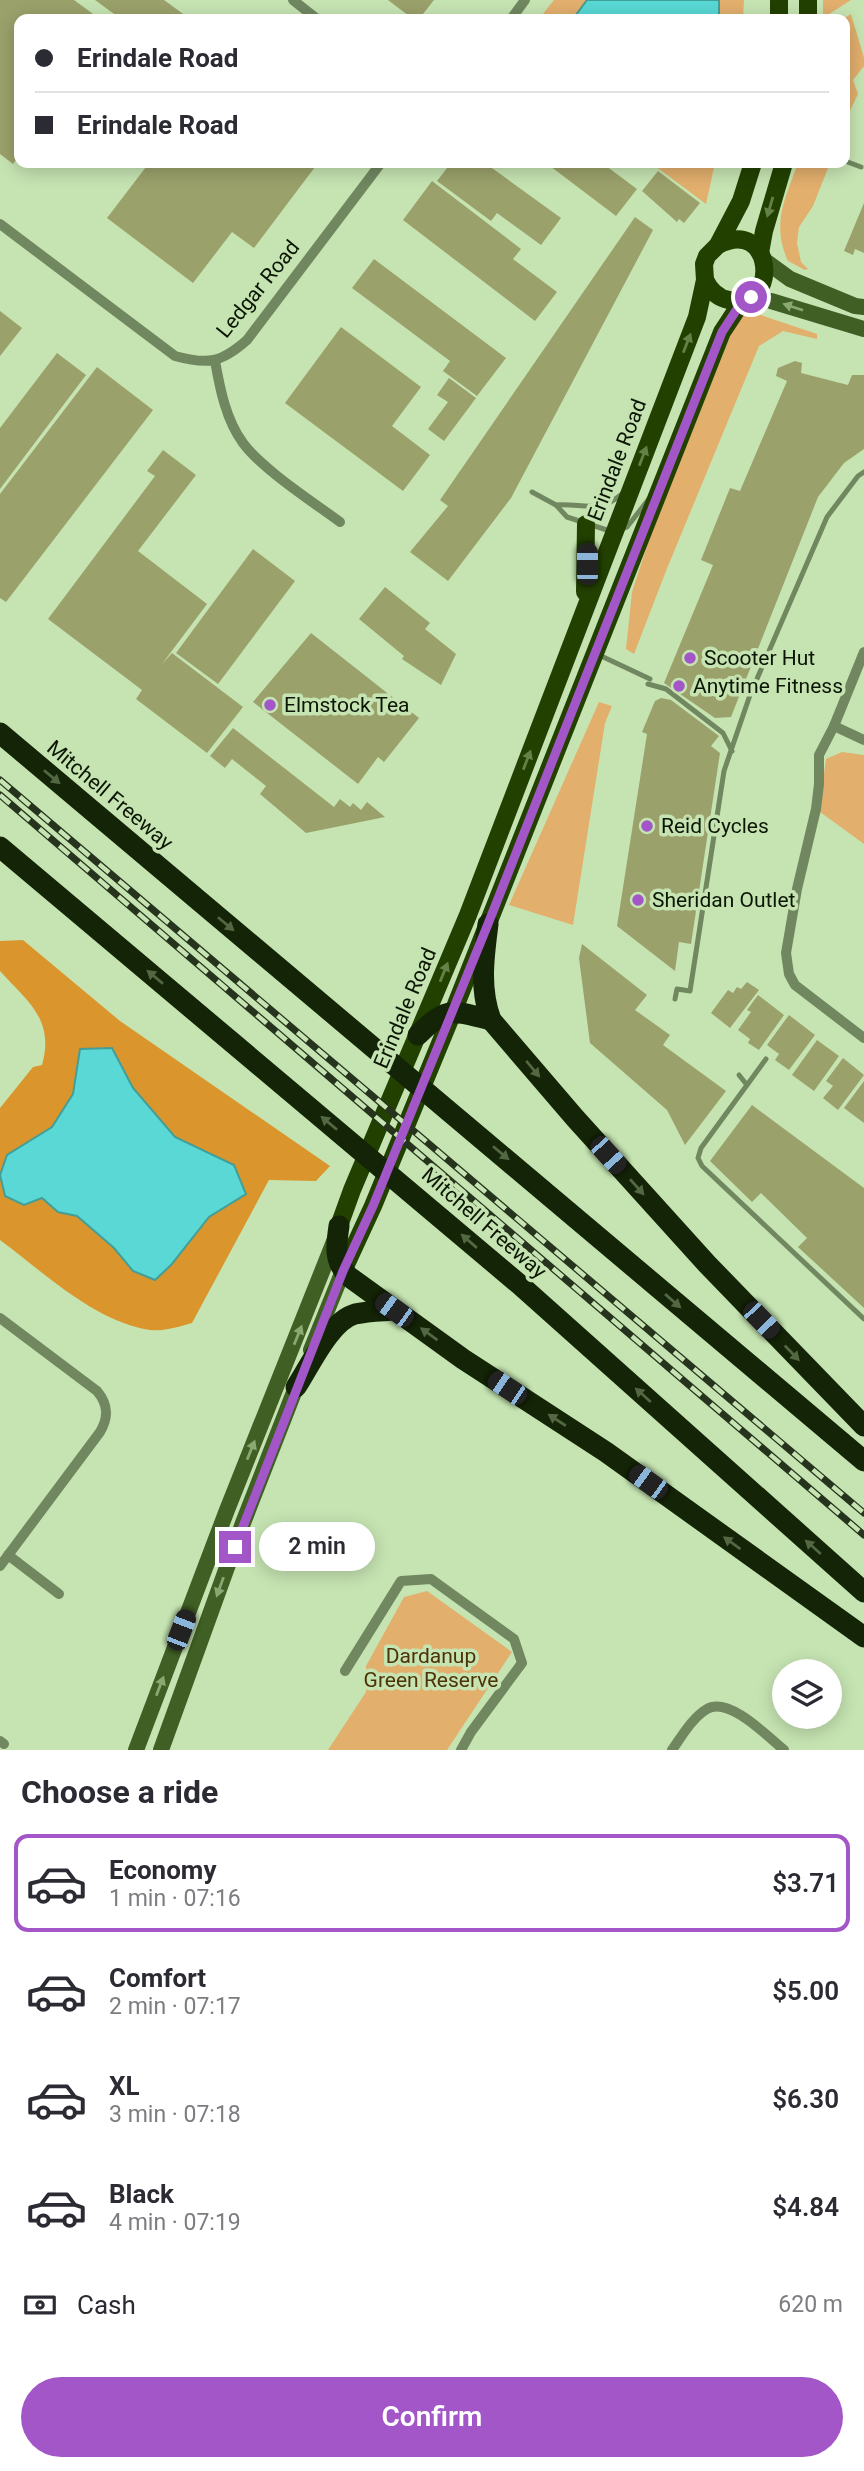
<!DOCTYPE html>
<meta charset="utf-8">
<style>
:root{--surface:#fff;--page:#f7f7f7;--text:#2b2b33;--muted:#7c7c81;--line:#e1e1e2;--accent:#a356c8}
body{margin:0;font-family:Roboto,sans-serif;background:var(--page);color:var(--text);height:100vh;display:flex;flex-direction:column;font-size:26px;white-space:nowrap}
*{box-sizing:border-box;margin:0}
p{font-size:23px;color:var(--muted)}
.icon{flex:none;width:38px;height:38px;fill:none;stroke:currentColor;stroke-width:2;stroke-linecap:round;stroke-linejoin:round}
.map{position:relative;height:1750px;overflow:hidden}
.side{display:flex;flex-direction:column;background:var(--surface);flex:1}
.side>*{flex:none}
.banner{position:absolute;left:14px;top:14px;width:836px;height:154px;border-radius:14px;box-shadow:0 4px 18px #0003;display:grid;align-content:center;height:154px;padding:0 21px;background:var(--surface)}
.tools{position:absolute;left:772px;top:1659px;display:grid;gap:14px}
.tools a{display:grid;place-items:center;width:70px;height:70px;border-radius:50%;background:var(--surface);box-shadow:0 4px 18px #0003;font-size:35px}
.end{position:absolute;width:32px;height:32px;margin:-16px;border:9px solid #a356c8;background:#fff;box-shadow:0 0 0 4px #fff}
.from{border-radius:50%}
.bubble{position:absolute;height:49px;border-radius:24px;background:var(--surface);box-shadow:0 4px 18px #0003;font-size:23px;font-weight:600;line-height:49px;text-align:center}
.car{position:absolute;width:21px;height:42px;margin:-21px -10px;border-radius:9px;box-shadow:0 0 5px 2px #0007;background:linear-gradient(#222 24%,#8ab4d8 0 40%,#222 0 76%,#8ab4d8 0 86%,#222 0)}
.banner b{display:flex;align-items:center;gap:24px;height:66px;font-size:26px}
.banner b+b{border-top:2px solid var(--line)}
.banner i{width:18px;height:18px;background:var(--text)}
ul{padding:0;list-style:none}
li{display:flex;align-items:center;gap:21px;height:98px;margin:0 14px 10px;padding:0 7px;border:4px solid transparent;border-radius:14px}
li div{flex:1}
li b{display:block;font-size:26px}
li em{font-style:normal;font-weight:600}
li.current{border-color:var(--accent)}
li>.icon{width:63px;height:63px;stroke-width:1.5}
h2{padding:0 21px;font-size:32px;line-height:84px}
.pay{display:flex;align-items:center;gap:18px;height:77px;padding:0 21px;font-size:26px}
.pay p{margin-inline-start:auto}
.primary-button{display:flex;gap:14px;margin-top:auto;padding:14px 21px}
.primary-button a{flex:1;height:80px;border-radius:42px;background:var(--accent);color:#fff;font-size:28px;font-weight:600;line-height:80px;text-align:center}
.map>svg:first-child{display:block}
</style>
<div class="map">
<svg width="864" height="1750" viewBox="0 0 864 1750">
<rect width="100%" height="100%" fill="#c6e4b2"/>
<g fill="#e2af6d">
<polygon points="554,0 744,0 743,19 539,19"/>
<polygon points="823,0 851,0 823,18"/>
<polygon points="851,14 864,58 864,66 853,80 858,94 845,121 845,19 843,19"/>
<polygon points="651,163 715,163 706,204"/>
<path d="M 798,163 L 830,163 L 813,206 L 799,227 L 797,243 L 801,262 L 808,269 L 805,270 L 788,261 C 771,224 785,199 798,163 Z"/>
<polygon points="746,310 817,334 817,339 783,331 759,346 666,571 634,654 626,649 632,592 649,540 734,326"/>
<polygon points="599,702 612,706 605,723 573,925 509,905"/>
<polygon points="842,752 864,755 864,844 816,809 821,796 826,759"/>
<polygon points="427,1591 512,1652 447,1750 328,1750 366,1692 366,1666 404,1597"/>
</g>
<path fill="#da962d" d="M 23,940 L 120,1021 L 330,1166 L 316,1181 L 269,1180 L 192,1323 C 177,1327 161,1333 144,1329 C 91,1318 43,1272 0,1240 L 0,1108 L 33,1067 L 42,1065 C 55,1019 27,1001 0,971 L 0,941 Z"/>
<g fill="#59d8d5" stroke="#429e97" stroke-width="2">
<polygon points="587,0 719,0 719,19 573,19"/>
<polygon points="112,1048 133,1088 175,1137 234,1165 246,1194 209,1217 171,1265 155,1280 133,1271 114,1248 77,1216 58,1212 42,1198 24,1205 5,1196 0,1175 7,1155 52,1127 73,1094 80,1049"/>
</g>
<g fill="#9ba16b">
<polygon points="0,0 74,0 100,19 19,19 19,156 13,164 0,154"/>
<polygon points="95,0 164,0 190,19 121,19"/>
<polygon points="388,0 434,0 419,19 413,19"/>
<polygon points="149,163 318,163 254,248 232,232 193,283 107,218"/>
<polygon points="451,163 485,163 561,218 541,245 497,213 491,221 437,181"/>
<polygon points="546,163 602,163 637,189 616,216"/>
<polygon points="658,171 700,203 684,223 679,219 677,222 642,191"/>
<polygon points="432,181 521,249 513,259 557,292 535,321 403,220"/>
<polygon points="864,203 864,253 855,249 853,255 844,251"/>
<polygon points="635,217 653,230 511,498 448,581 410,552 448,506 440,500"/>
<polygon points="374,259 506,358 477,396 443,371 450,361 352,288"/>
<polygon points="0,311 22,328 0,356"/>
<polygon points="341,327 421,387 392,426 430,455 403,491 285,403"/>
<polygon points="57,353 86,375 0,489 0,428"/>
<polygon points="795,361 802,363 801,373 848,385 852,375 864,375 864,449 844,463 818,497 731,717 715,718 664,683 713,565 701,560 730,488 740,491 787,381 776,376 778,368"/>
<polygon points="97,367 153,410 6,602 0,598 0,494"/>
<polygon points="449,378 476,398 444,441 428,429 448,402 437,395"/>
<polygon points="163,450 196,475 138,551 207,604 162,664 172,653 243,707 207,753 136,699 142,690 48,619 155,476 147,471"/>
<polygon points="253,549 295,581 218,684 176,653"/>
<polygon points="385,587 430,623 425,629 456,654 441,685 402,659 404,656 359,619"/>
<polygon points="311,633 419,718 384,762 378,757 358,784 253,702"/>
<polygon points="661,698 671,700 719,736 711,746 720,753 691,944 679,942 675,971 617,926 647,734 642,732 655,701"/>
<polygon points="233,728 334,807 340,799 350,807 353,803 361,810 367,802 385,817 306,833 260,794 266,786 232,759 225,768 210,756"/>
<polygon points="582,944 647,995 635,1010 670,1035 663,1045 726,1091 685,1145 667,1110 590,1043 579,958"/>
<polygon points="747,982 759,990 730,1028 711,1013 728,990 733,993 737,987 741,989"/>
<polygon points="758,995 784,1015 759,1050 748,1043 750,1039 738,1030 751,1012 747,1010"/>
<polygon points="789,1015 815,1035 789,1070 775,1060 779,1054 767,1045"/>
<polygon points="817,1040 839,1056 814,1091 792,1075"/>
<polygon points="843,1058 864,1075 838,1110 823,1098 833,1086 826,1081"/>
<polygon points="864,1081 864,1123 844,1108"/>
<polygon points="752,1105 864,1188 864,1308 798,1247 807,1238 761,1193 752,1202 710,1161"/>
</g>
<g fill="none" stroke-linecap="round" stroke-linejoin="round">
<g stroke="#708760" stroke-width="5">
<polyline points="845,161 861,167"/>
<polyline points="532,492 556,505 567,517 613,532"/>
<path d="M 556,505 C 583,503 599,514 622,494"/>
<polyline points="622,529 627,527 648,500"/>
<polyline points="599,655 650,679"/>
<polyline points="648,684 666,689 723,733 732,751"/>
<polyline points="675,999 677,989 690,991 724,771 750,695 827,517 858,476 864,472"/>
<polyline points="766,1059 701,1148 698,1158 702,1166 864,1319"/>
<polyline points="739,1075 747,1085"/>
</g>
<g stroke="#708760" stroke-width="10">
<polyline points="293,0 317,19"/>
<polyline points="511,19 525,0"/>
<path d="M 0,224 L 175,356 C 208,365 221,363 247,340 L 381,163"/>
<path d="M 215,361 C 220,389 226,420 243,443 C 262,469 313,502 340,522"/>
<polyline points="864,652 834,726 819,755 819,784 816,809 797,889 786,953 789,974 795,985 864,1038"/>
<polyline points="834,726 864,740"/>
<path d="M 0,1318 L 97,1391 C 108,1404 109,1417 100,1432 L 0,1566"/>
<polyline points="8,1555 59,1594"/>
<polyline points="345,1671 401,1581 431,1579 514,1639 522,1663 471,1732 461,1750"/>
<polyline points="0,1741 4,1744"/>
<path d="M 672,1750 C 682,1736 692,1718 707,1709 C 729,1696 768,1737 784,1750"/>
</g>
<g stroke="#3f5f24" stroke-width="16">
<polyline points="764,260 790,279 855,306 864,307"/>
<polyline points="751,297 771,301 864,329"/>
<polyline points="311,1350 343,1271"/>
<polyline points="136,1750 227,1510 335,1239"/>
<polyline points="161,1750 243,1523 300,1377"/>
</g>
<g stroke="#224000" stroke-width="18">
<polyline points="779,19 779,0"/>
<polyline points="808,19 808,0"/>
<polyline points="760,253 764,231 784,163"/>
<path d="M 705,280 C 710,290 717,298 729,300 C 781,311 774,216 718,245"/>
<polyline points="585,592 586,524"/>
<polyline points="339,1226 352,1190 468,915 697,317 705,280 704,264 707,256 718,245 741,201 753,163"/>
<polyline points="343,1271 373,1206 453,1012 722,332 743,300"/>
</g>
<g stroke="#142406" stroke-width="21">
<polyline points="0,733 864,1461"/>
<polyline points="0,847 519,1284 864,1592"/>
<path d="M 488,924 C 484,956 479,988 491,1020 L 575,1118 L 707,1264 L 864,1426"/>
<path d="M 418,1035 C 447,1005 454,1011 491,1020"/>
<path d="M 339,1226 C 336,1246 334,1261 348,1276 L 463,1359 L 606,1452 L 864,1637"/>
<path d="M 296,1387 C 310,1366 330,1321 355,1314 C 368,1311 382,1311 394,1310"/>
</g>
<g stroke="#26331d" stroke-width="7">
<g id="rail">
<polyline points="0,780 864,1513"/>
<polyline points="0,795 864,1535"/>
</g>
</g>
<use href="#rail" stroke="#c6e4b2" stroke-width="4.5" stroke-dasharray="13" stroke-linecap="butt"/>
</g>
<defs><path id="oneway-solid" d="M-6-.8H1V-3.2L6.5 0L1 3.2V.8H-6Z" transform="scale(1.75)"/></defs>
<g fill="#648247">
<use href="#oneway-solid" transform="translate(770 207) rotate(106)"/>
<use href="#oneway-solid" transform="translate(687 343) rotate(-69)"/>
<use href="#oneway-solid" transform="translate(643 456) rotate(-69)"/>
<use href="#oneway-solid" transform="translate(527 760) rotate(-69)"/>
<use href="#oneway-solid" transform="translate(444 972) rotate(-68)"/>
</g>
<g fill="#89a872">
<use href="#oneway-solid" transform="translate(793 307) rotate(-162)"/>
<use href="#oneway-solid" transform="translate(298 1335) rotate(-68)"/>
<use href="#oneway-solid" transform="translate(251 1450) rotate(-68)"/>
<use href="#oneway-solid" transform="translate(220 1587) rotate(110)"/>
<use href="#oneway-solid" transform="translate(160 1686) rotate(-69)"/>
</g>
<g fill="#526742">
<use href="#oneway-solid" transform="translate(52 777) rotate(40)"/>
<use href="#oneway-solid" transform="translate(226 924) rotate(40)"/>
<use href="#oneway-solid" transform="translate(155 977) rotate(-140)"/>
<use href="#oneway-solid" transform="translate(533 1069) rotate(50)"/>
<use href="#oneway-solid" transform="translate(329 1123) rotate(-140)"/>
<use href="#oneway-solid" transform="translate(501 1153) rotate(40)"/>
<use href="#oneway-solid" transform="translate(637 1187) rotate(48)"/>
<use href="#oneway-solid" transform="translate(469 1241) rotate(-139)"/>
<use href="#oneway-solid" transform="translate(673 1301) rotate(41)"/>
<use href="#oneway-solid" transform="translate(429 1334) rotate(-144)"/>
<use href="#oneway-solid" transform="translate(792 1353) rotate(46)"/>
<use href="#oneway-solid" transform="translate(643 1395) rotate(-138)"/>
<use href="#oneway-solid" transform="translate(557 1420) rotate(-147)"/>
<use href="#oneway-solid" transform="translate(732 1543) rotate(-144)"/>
<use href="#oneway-solid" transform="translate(813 1547) rotate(-138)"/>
</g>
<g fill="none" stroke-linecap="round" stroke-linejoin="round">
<polyline stroke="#a356c8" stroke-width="9" points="235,1547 343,1271 373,1206 488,924 722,332 743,300 751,297"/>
</g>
<g fill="#a356c8" stroke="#c6e4b2" stroke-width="2.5">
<circle cx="690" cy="658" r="7"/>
<circle cx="679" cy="686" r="7"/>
<circle cx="270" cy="705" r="7"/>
<circle cx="647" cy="826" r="7"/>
<circle cx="638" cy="900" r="7"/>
</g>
<g text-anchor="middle" stroke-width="7" stroke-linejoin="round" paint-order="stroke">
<g font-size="21" fill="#0c1605" stroke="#c6e4b2">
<text transform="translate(258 289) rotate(-51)" y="7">Ledgar Road</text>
<text transform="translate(617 460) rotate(-69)" y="7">Erindale Road</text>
<text transform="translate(110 795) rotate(40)" y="7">Mitchell Freeway</text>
<text transform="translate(405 1008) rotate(-67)" y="7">Erindale Road</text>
<text transform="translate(484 1223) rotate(41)" y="7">Mitchell Freeway</text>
</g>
<g font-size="21" fill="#0c1605" stroke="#c6e4b2" text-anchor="start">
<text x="704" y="665">Scooter Hut</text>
<text x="693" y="693">Anytime Fitness</text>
<text x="284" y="712">Elmstock Tea</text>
<text x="661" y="833">Reid Cycles</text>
<text x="652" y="907">Sheridan Outlet</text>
</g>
<g font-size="21" fill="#4d3207" stroke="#c6e4b2">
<text x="431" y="1663">Dardanup<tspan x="431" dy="24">Green Reserve</tspan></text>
</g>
</g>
</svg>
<div class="tools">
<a><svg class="icon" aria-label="layers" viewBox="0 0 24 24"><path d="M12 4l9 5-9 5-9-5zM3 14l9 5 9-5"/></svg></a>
</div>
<i class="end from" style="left:751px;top:297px"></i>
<i class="end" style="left:235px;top:1547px"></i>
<div class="bubble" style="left:259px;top:1522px;width:116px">2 min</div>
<i class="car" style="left:587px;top:564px;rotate:0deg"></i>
<i class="car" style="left:608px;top:1155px;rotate:138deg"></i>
<i class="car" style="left:394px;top:1310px;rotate:306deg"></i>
<i class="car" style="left:761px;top:1320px;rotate:136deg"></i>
<i class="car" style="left:507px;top:1388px;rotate:304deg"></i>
<i class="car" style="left:648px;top:1482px;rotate:306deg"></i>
<i class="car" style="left:181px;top:1630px;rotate:21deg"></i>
<div class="banner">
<b><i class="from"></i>Erindale Road</b>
<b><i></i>Erindale Road</b>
</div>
</div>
<section class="side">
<h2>Choose a ride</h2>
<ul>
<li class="current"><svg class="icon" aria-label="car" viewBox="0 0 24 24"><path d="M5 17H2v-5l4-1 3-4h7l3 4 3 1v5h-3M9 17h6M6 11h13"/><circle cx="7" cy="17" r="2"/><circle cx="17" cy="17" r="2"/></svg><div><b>Economy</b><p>1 min · 07:16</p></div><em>$3.71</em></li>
<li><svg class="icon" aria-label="car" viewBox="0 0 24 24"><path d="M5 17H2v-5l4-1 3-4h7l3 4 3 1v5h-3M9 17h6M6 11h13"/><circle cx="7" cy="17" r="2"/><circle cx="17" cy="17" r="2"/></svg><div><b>Comfort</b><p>2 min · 07:17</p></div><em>$5.00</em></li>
<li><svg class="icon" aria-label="car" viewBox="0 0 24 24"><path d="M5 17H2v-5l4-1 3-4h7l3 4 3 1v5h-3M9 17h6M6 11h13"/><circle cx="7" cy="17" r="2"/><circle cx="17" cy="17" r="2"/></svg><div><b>XL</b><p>3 min · 07:18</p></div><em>$6.30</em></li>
<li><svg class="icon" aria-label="car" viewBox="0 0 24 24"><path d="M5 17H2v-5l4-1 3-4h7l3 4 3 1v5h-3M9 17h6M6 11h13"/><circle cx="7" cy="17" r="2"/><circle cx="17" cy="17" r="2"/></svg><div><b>Black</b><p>4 min · 07:19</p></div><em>$4.84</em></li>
</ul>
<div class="pay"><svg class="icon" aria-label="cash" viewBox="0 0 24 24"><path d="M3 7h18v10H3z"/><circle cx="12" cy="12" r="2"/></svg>Cash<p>620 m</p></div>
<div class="primary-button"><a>Confirm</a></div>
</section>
